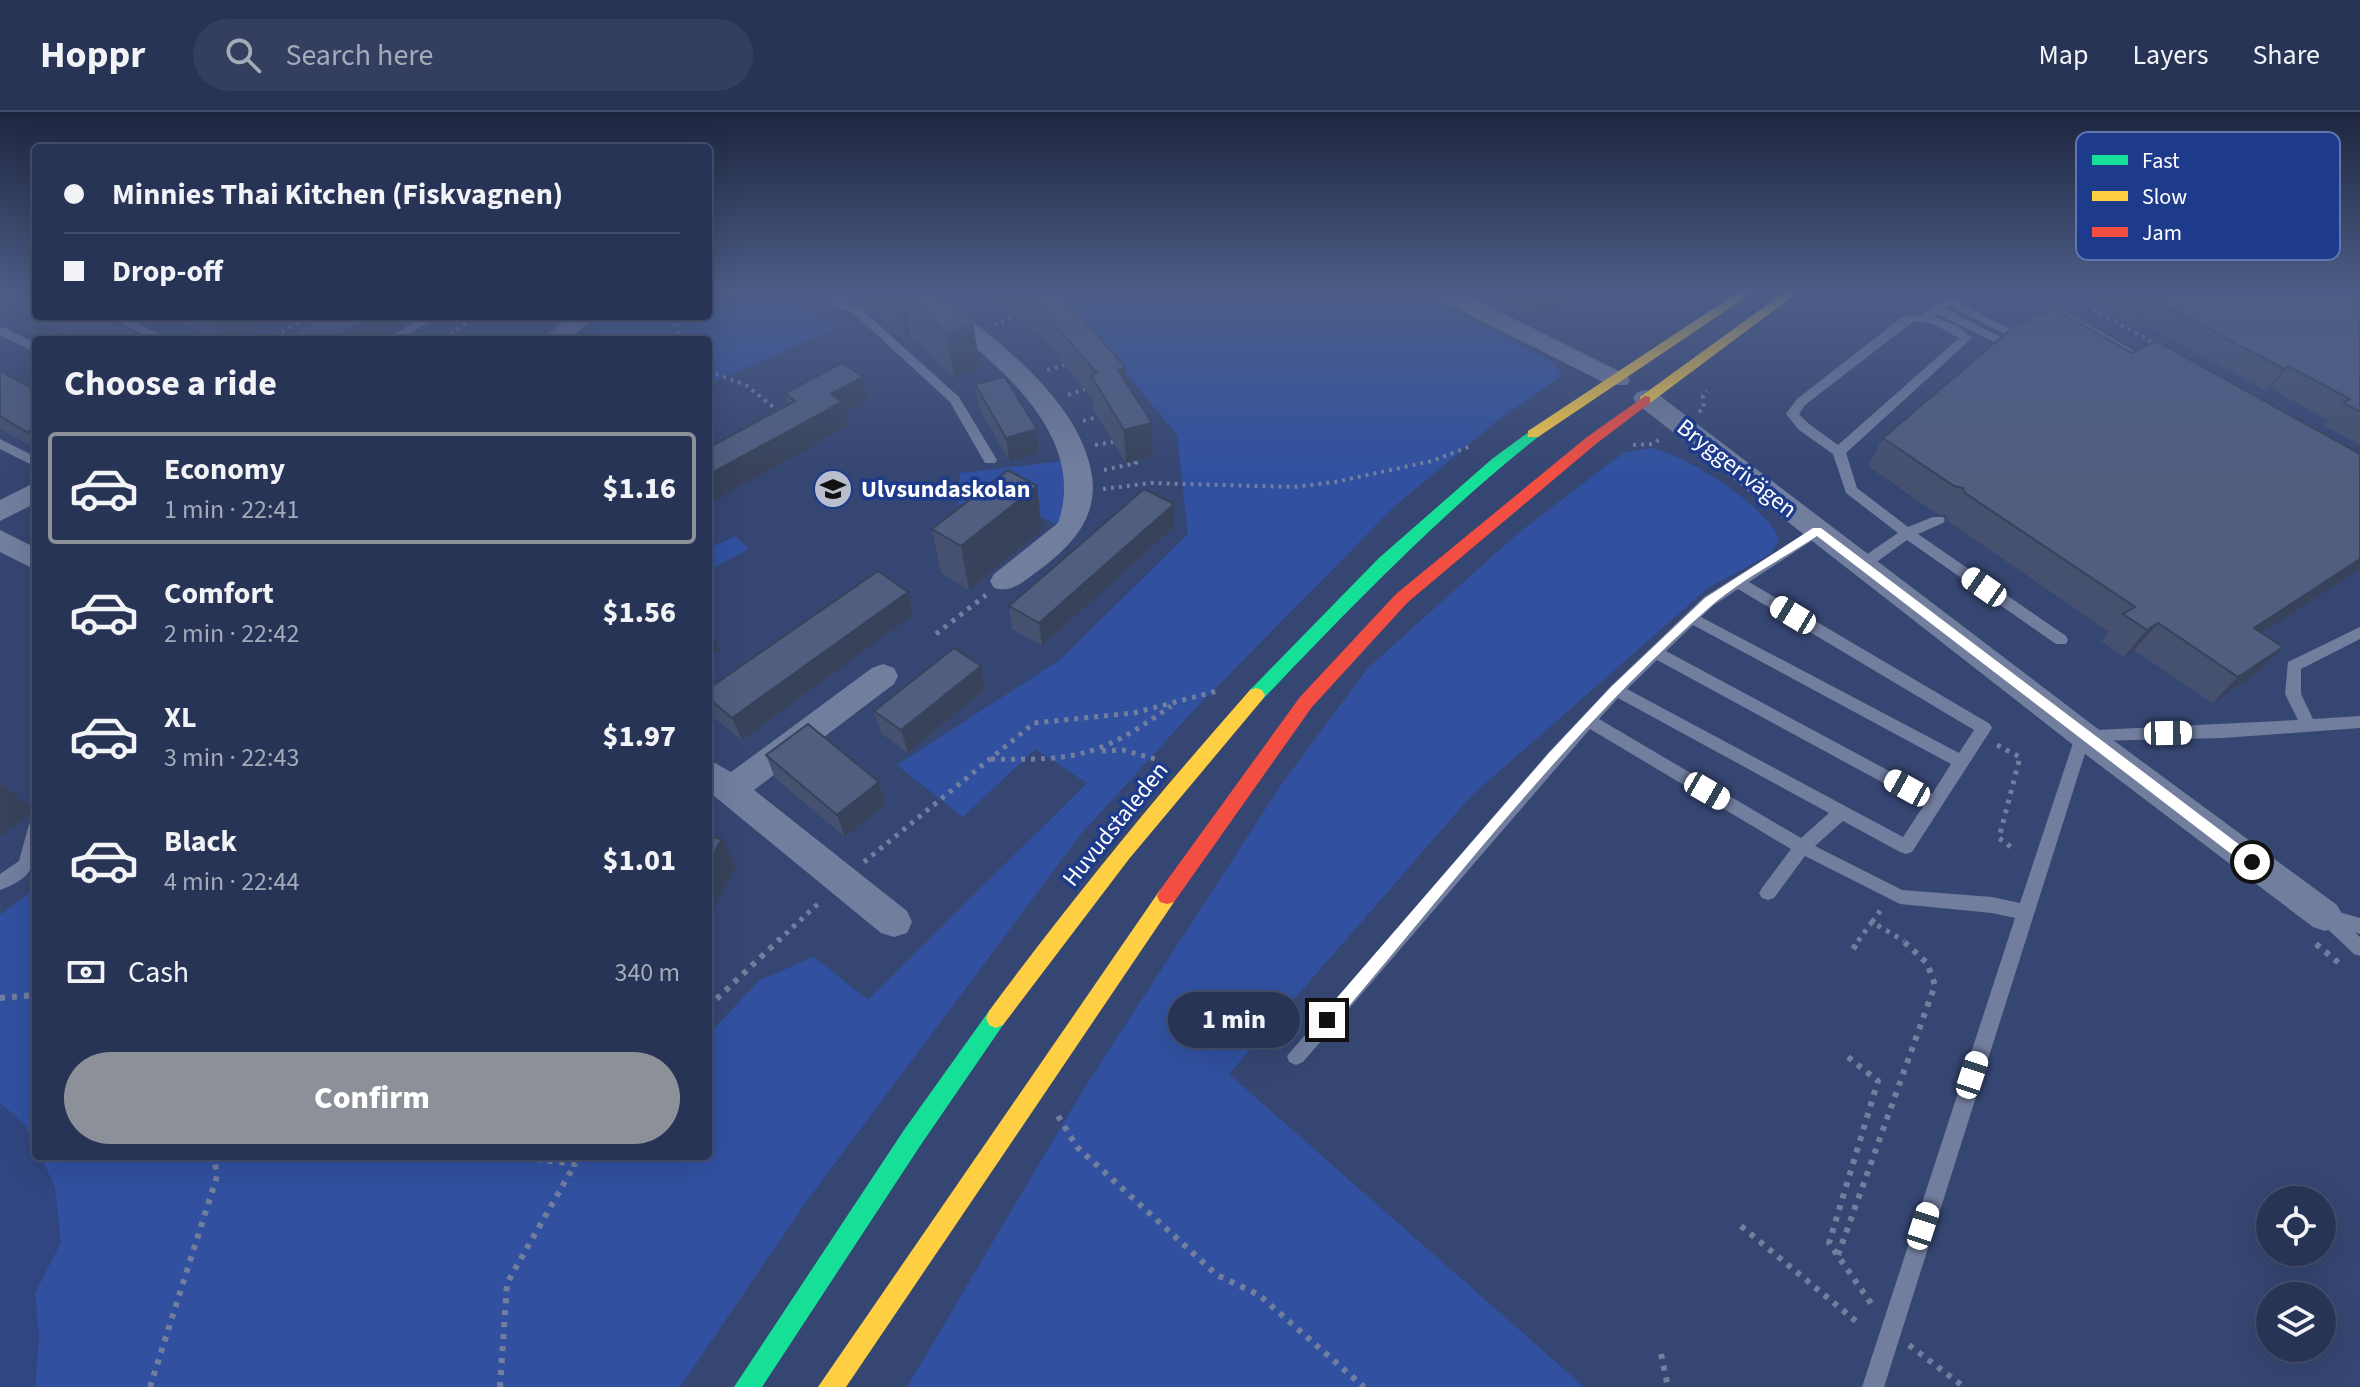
<!DOCTYPE html>
<meta charset="utf-8">
<style>
:root{--surface:#283456;--page:#343f60;--text:#f1f3f6;--muted:#a5aab9;--line:#444f6c;--accent:#8c9099}
body{margin:0;font-family:"Source Sans 3",sans-serif;background:var(--page);color:var(--text);height:100vh;display:flex;flex-direction:column;font-size:30px;white-space:nowrap}
*{box-sizing:border-box;margin:0}
p{font-size:26px;color:var(--muted)}
.icon{flex:none;width:44px;height:44px;fill:none;stroke:currentColor;stroke-width:2;stroke-linecap:round;stroke-linejoin:round}
.map{position:relative;flex:1;overflow:hidden}
.side{position:absolute;left:32px;top:224px;width:680px;height:824px;display:flex;flex-direction:column;background:var(--surface);border-radius:8px;box-shadow:0 8px 32px #0002,0 0 0 2px var(--line)}
.side>*{flex:none}
.banner{position:absolute;left:32px;top:32px;width:680px;height:176px;border-radius:8px;box-shadow:0 8px 32px #0002,0 0 0 2px var(--line);display:grid;align-content:center;height:176px;padding:0 32px;background:var(--surface)}
.tools{position:absolute;left:2256px;top:1074px;display:grid;gap:16px}
.tools a{display:grid;place-items:center;width:80px;height:80px;border-radius:50%;background:var(--surface);box-shadow:0 8px 32px #0002,0 0 0 2px var(--line);font-size:40px}
.end{position:absolute;width:36px;height:36px;margin:-18px;border:10px solid #fff;background:#111;box-shadow:0 0 0 4px #111}
.from{border-radius:50%}
.bubble{position:absolute;height:56px;border-radius:28px;background:var(--surface);box-shadow:0 8px 32px #0002,0 0 0 2px var(--line);font-size:26px;font-weight:800;line-height:56px;text-align:center}
.car{position:absolute;width:24px;height:48px;margin:-24px -12px;border-radius:10px;box-shadow:0 0 6px 2px #0007;background:linear-gradient(#fff 24%,#345 0 40%,#fff 0 76%,#345 0 86%,#fff 0)}
.banner b{display:flex;align-items:center;gap:28px;height:76px;font-size:30px}
.banner b+b{border-top:2px solid var(--line)}
.banner i{width:20px;height:20px;background:var(--text)}
ul{padding:0;list-style:none}
li{display:flex;align-items:center;gap:24px;height:112px;margin:0 16px 12px;padding:0 16px;border:4px solid transparent;border-radius:8px}
li div{flex:1}
li b{display:block;font-size:30px}
li em{font-style:normal;font-weight:800}
li.current{border-color:var(--accent)}
li>.icon{width:72px;height:72px;stroke-width:1.5}
h2{padding:0 32px;font-size:36px;line-height:96px}
.pay{display:flex;align-items:center;gap:20px;height:88px;padding:0 32px;font-size:30px}
.pay p{margin-inline-start:auto}
.cta{display:flex;gap:16px;margin-top:auto;padding:16px 32px}
.cta a{flex:1;height:92px;border-radius:48px;background:var(--accent);color:#fff;font-size:32px;font-weight:800;line-height:92px;text-align:center}
header{display:flex;align-items:center;gap:48px;box-sizing:border-box;height:112px;padding:0 40px;background:var(--surface);border-bottom:2px solid var(--line)}
header strong{font-size:38px}
nav{display:flex;gap:44px;margin-inline-start:auto;font-size:28px}
.search{width:560px;height:72px;background:var(--page);display:flex;align-items:center;gap:20px;box-sizing:border-box;padding:0 28px;border-radius:44px;color:var(--muted);font-size:30px}
.map>svg:first-child{display:block}
</style>
<header>
<strong>Hoppr</strong>
<div class="search"><svg class="icon" aria-label="search" viewBox="0 0 24 24"><circle cx="10" cy="10" r="6"/><path d="M15 15l6 6"/></svg>Search here</div>
<nav><a>Map</a><a>Layers</a><a>Share</a></nav>
</header>
<div class="map">
<svg width="2360" height="1275" viewBox="0 0 2360 1275">
<rect width="100%" height="100%" fill="#364672"/>
<g fill="#3151a0">
<polygon points="708,181 767,181 811,198 838,216 708,272 708,228 581,228 608,204 708,204"/>
<polygon points="1043,181 1419,181 1552,250 1562,264 1498,308 1396,393 1194,598 1080,723 804,1093 680,1275 35,1275 39,1226 35,1181 61,1130 41,1044 708,1044 708,923 760,868 814,845 868,888 1087,671 1035,637 963,705 897,653 1060,548 1188,422 1177,323 1094,222"/>
<path d="M 1651,336 C 1687,343 1766,394 1779,427 L 1772,441 L 1708,476 L 1471,684 L 1229,962 L 1584,1275 L 907,1275 L 1080,983 L 1281,673 L 1368,556 L 1516,423 L 1623,341 Z"/>
<polygon points="1063,349 1068,381 1059,413 1013,394 958,393 960,361"/>
<polygon points="735,424 749,437 713,456 708,451 708,437"/>
<polygon points="36,776 36,1034 24,1012 0,991 0,803"/>
</g>
<path fill="#314680" d="M 0,991 C 16,1005 36,1021 36,1044 L 41,1044 L 55,1076 L 61,1130 L 35,1181 L 39,1226 L 35,1275 L 0,1275 Z"/>
<g fill="none" stroke-linecap="round" stroke-linejoin="round">
<g stroke="#727e9e" stroke-width="4" stroke-dasharray="3 5" stroke-linecap="butt">
<polyline points="2065,181 2159,234"/>
<polyline points="970,190 986,183"/>
<polyline points="1623,192 1627,186 1657,181"/>
<polyline points="671,204 681,228"/>
<polyline points="994,213 1015,205"/>
<polyline points="268,228 310,204"/>
<polyline points="447,228 446,225 471,208 491,204"/>
<polyline points="1047,258 1064,253"/>
<polyline points="708,259 746,273 782,302"/>
<polyline points="1068,283 1085,277"/>
<polyline points="1699,300 1704,296 1703,284 1707,279"/>
<polyline points="1083,309 1098,305"/>
<polyline points="1095,333 1113,330"/>
<polyline points="1633,333 1653,332 1661,326"/>
<polyline points="1104,358 1136,351 1134,349"/>
<polyline points="1103,377 1151,371 1294,375 1335,370 1432,349 1471,334"/>
</g>
<g stroke="#727e9e" stroke-width="5" stroke-dasharray="4 6" stroke-linecap="butt">
<polyline points="936,522 986,483"/>
<polyline points="1997,633 2020,645 1999,726 2011,735"/>
<polyline points="1102,639 1123,638 1159,648"/>
<path d="M 991,647 C 1077,649 1101,644 1171,594"/>
<polyline points="864,750 1034,611 1134,601 1217,579"/>
<polyline points="1872,810 1883,795"/>
<polyline points="778,829 821,789"/>
<polyline points="1858,829 1872,810 1904,829"/>
</g>
<g stroke="#727e9e" stroke-width="6" stroke-dasharray="5 7" stroke-linecap="butt">
<polyline points="2316,832 2339,851"/>
<polyline points="1853,837 1860,827"/>
<polyline points="0,886 36,883"/>
<polyline points="708,895 780,827"/>
<polyline points="1848,945 1878,969 1829,1131 1875,1197"/>
<polyline points="1058,1004 1077,1035 1217,1163 1259,1183 1364,1275"/>
<polyline points="512,1044 575,1052 586,1044"/>
<polyline points="1741,1114 1857,1210"/>
<polyline points="1838,1143 1935,873 1927,851 1901,827"/>
<polyline points="1909,1233 1964,1275"/>
<polyline points="1661,1242 1668,1275"/>
<polyline points="150,1275 217,1064 214,1044"/>
<polyline points="500,1275 507,1171 575,1052"/>
</g>
<g fill="#727e9e" fill-rule="evenodd">
<polygon points="823,181 836,181 850,194 861,197 959,285 997,348 995,351 985,351 950,290 853,201 842,198"/>
<path d="M 1947,185 L 2028,226 L 2026,229 L 2018,229 L 1948,193 L 1944,196 L 2014,232 L 2012,235 L 2004,235 L 1937,202 L 1935,205 L 1957,214 L 1972,226 L 1846,341 L 1857,376 L 1908,415 L 1933,405 L 1943,405 L 1945,408 L 1943,411 L 1918,422 L 2066,524 L 2068,528 L 2066,532 L 2056,532 L 1907,428 L 1867,457 L 1857,457 L 1855,453 L 1857,449 L 1898,421 L 1846,381 L 1833,342 L 1799,318 L 1786,302 L 1797,287 L 1902,205 L 1923,202 ZM 1914,209 L 1933,212 L 1959,226 L 1838,333 L 1809,312 L 1799,302 L 1805,293 Z"/>
<polygon points="424,204 438,204 400,228 385,228"/>
<polygon points="0,216 6,216 36,232 36,241 0,223"/>
<polygon points="0,327 36,345 36,355 0,337"/>
<path d="M 1817,414 L 1822,416 L 1824,419 L 1822,422 L 1749,470 L 1990,612 L 1992,616 L 1912,740 L 1906,742 L 1900,740 L 1843,709 L 1815,734 L 1902,778 L 1992,785 L 2020,791 L 2077,619 L 2298,608 L 2285,582 L 2288,550 L 2360,515 L 2360,527 L 2301,557 L 2301,582 L 2313,607 L 2360,604 L 2360,616 L 2224,626 L 2089,629 L 1884,1275 L 1862,1275 L 2015,806 L 1992,801 L 1900,792 L 1805,744 L 1774,786 L 1768,788 L 1762,786 L 1759,781 L 1762,776 L 1791,737 L 1590,617 L 1303,950 L 1296,953 L 1289,950 L 1287,944 L 1548,641 L 1611,574 L 1704,485 ZM 1738,477 L 1974,618 L 1959,641 L 1701,505 L 1714,493 ZM 1693,513 L 1951,652 L 1932,682 L 1666,539 ZM 1657,548 L 1924,693 L 1903,725 L 1627,577 ZM 1618,586 L 1829,701 L 1801,726 L 1599,607 Z"/>
<path d="M 36,709 C 36,746 40,764 0,778 L 0,762 L 19,749 L 28,716 L 30,711 Z"/>
<polygon points="2325,796 2360,806 2360,822 2355,820 2360,825 2360,844 2354,842 2319,809 2316,804 2319,799"/>
</g>
<g fill="#727e9e" fill-rule="evenodd">
<path d="M 910,181 C 918,181 928,179 935,181 C 945,183 957,196 965,203 C 1014,242 1082,297 1092,364 C 1098,405 1072,433 1042,456 C 1026,467 1013,482 994,476 L 990,469 L 994,462 L 1058,411 C 1085,334 1017,270 963,225 C 946,211 923,198 910,181 Z"/>
<polygon points="1432,181 1462,181 1627,263 1630,268 1627,273 1609,273 1436,186"/>
<polygon points="93,204 123,204 161,223 165,228 134,228 97,209"/>
<polygon points="569,204 595,204 569,228 542,228"/>
<polygon points="1646,278 1655,280 2094,614 2337,793 2343,804 2337,815 2325,819 2313,815 2072,632 1637,292 1633,286 1637,280"/>
<polygon points="36,370 36,391 0,409 0,388"/>
<polygon points="0,418 36,436 36,458 0,440"/>
<polygon points="883,552 894,556 898,564 894,572 754,678 907,799 912,810 907,821 894,825 881,821 708,679 708,647 731,660 872,556"/>
</g>
<g fill="#16e098" fill-rule="evenodd">
<path d="M 1533,317 L 1540,322 L 1538,325 C 1438,404 1350,496 1262,588 L 1250,588 L 1247,583 L 1250,578 L 1379,446 L 1492,347 Z"/>
<polygon points="996,896 1003,899 1006,906 1003,913 920,1034 762,1275 734,1275 904,1018 989,899"/>
</g>
<g fill="#ffcf43" fill-rule="evenodd">
<polygon points="1737,181 1752,181 1538,325 1528,325 1528,319"/>
<polygon points="1783,181 1797,181 1650,291 1640,291 1640,285"/>
<path d="M 1256,576 L 1262,578 L 1265,583 L 1262,588 L 1129,747 L 1003,913 L 996,916 L 989,913 L 986,906 L 989,899 C 1071,788 1158,682 1250,578 Z"/>
<polygon points="1167,776 1174,778 1177,784 1174,790 846,1275 818,1275 1160,778"/>
</g>
<polygon fill="#f24e42" fill-rule="evenodd" points="1645,284 1650,285 1650,291 1597,331 1408,490 1312,595 1174,790 1167,792 1160,790 1157,784 1160,778 1300,585 1396,482 1587,325"/>
<polyline stroke="#727f9d" stroke-width="2" points="2030,181 2155,252"/>
</g>
<g fill="#45516e">
<polygon points="0,181 151,228 44,228 0,204"/>
<polygon points="846,181 938,181 973,212 980,256 954,267 911,226 906,228 865,190 858,192"/>
<polygon points="983,181 1061,181 1125,255 1126,269 1153,344 1126,351 1093,296 1092,286 1041,225"/>
<polygon points="1496,181 1582,181 1534,206"/>
<polygon points="2082,181 2360,181 2360,333 2324,313 2328,308 2270,276 2266,279 2138,209 2132,212"/>
<polygon points="169,204 253,204 261,216 240,228 216,228"/>
<polygon points="2132,241 2360,342 2360,457 2262,521 2256,562 2212,591 2134,538 2124,545 2101,529 2109,520 1948,409 1946,403 1937,402 1868,354 1883,326"/>
<polygon points="0,259 36,278 36,337 0,316"/>
<polygon points="863,265 868,289 845,301 848,314 788,293 785,281"/>
<polygon points="975,272 1037,317 1039,341 1009,349 979,296"/>
<polygon points="1037,374 1042,418 969,478 941,461 932,417"/>
<polygon points="1174,392 1174,415 1042,534 1012,517 1009,494"/>
<polygon points="908,480 913,503 742,628 712,604 708,595 708,577"/>
<polygon points="981,554 985,577 908,641 881,621 874,599"/>
<polygon points="766,643 879,670 886,692 845,725 775,666"/>
</g>
<g fill="#38425a">
<polygon points="855,181 863,181 865,190 858,192"/>
<polygon points="1542,181 1582,181 1534,206 1540,182"/>
<polygon points="903,182 911,226 906,228 897,184"/>
<polygon points="2153,187 2138,209 2132,212 2147,190"/>
<polygon points="225,204 253,204 261,216 240,228 224,228 212,211"/>
<polygon points="370,204 418,204 383,225 383,228 331,228"/>
<polygon points="973,212 980,256 954,267 947,223"/>
<polygon points="2288,254 2270,276 2266,279 2284,257"/>
<polygon points="1125,255 1126,288 1118,258"/>
<polygon points="863,265 868,289 845,301 848,314 708,392 708,363 831,282"/>
<polygon points="1152,311 1153,344 1126,351 1124,318"/>
<polygon points="36,315 36,330 27,320"/>
<polygon points="1037,317 1039,341 1009,349 1006,326"/>
<polygon points="1037,374 1042,418 969,478 961,434"/>
<polygon points="1174,392 1174,415 1042,534 1039,511"/>
<polygon points="2360,447 2360,457 2228,543 2254,516"/>
<polygon points="908,480 913,503 742,628 732,606"/>
<polygon points="2158,511 2134,538 2124,545 2147,518"/>
<polygon points="716,530 720,538 708,545 708,535"/>
<polygon points="2283,535 2256,562 2212,591 2238,565"/>
<polygon points="981,554 985,577 908,641 901,618"/>
<polygon points="879,670 886,692 845,725 837,703"/>
<polygon points="0,671 34,699 0,724"/>
<polygon points="722,727 736,755 708,805 708,751"/>
</g>
<g fill="#505e80" stroke="#38425a" stroke-width="2">
<polygon points="0,181 36,181 36,204 105,204 151,228 69,228 0,191"/>
<polygon points="893,181 938,181 973,212 947,223 903,182 897,184"/>
<polygon points="1022,181 1061,181 1125,255 1118,258 1152,311 1124,318 1091,263 1097,261 1037,192"/>
<polygon points="2132,181 2360,181 2360,300 2343,291 2350,287 2288,254 2284,257 2153,187 2147,190"/>
<polygon points="2052,195 2132,241 2156,229 2360,342 2360,447 2254,516 2283,535 2238,565 2158,511 2147,518 2123,502 2135,495 1965,381 1963,376 1954,374 1883,326 2018,211 2028,210 2033,204 2043,204"/>
<polygon points="199,204 225,204 212,211"/>
<polygon points="324,204 370,204 369,206 331,228 282,228"/>
<polygon points="842,251 863,265 831,282 842,290 708,363 708,336 795,289 785,281"/>
<polygon points="0,259 36,278 36,315 27,320 0,304"/>
<polygon points="1005,265 1037,317 1006,326 975,272"/>
<polygon points="1008,358 1037,374 961,434 932,417"/>
<polygon points="1144,377 1174,392 1039,511 1009,494"/>
<polygon points="878,459 908,480 732,606 708,586 708,577"/>
<polygon points="708,523 716,530 708,535"/>
<polygon points="954,536 981,554 901,618 874,599"/>
<polygon points="808,612 879,670 837,703 766,643"/>
<polygon points="708,724 722,727 708,751"/>
</g>
<linearGradient id="sky" x2="0" y2="1"><stop stop-color="#1e263f"/><stop offset="0.5" stop-color="#4c5d87"/><stop offset="1" stop-color="#4c5d87" stop-opacity="0"/></linearGradient>
<rect width="2360" height="360" fill="url(#sky)"/>
<path fill="#fff" d="M 1813,416 L 1821,416 L 2257,746 L 2257,754 L 2247,754 L 1817,424 C 1782,447 1742,467 1711,494 C 1570,618 1454,770 1333,913 L 1322,913 L 1322,903 L 1549,641 L 1611,575 L 1705,486 Z"/>
<defs>
<g id="school-disc" transform="scale(2)"><circle r="9.5" fill="#b9bece" stroke="#1d3b8a"/><path d="M0-5L7-2L0 1L-7-2ZM-4 1L0 2.5L4 1V4Q0 6-4 4Z" fill="#111"/></g>
</defs>
<g fill-rule="evenodd">
<use href="#school-disc" x="833" y="377"/>
</g>
<g text-anchor="middle" stroke-width="7" stroke-linejoin="round" paint-order="stroke">
<g font-size="24" fill="#fff" stroke="#1d3b8a">
<text transform="translate(1737 356) rotate(38)" y="8">Bryggerivägen</text>
<text transform="translate(1115 712) rotate(-51)" y="8">Huvudstaleden</text>
</g>
<g font-size="24" font-weight="bold" fill="#fff" stroke="#1d3b8a" text-anchor="start">
<text x="861" y="385">Ulvsundaskolan</text>
</g>
</g>
<rect x="2076" y="20" width="264" height="128" rx="12" fill="#1d3b8a" stroke="#6176ad" stroke-width="2"/>
<rect x="2092" y="43" width="36" height="10" fill="#16e098"/>
<rect x="2092" y="79" width="36" height="10" fill="#ffcf43"/>
<rect x="2092" y="115" width="36" height="10" fill="#f24e42"/>
<g font-size="22" fill="#fff">
<text x="2142" y="56">Fast</text>
<text x="2142" y="92">Slow</text>
<text x="2142" y="128">Jam</text>
</g>
</svg>
<div class="tools">
<a><svg class="icon" aria-label="locate" viewBox="0 0 24 24"><circle cx="12" cy="12" r="6"/><path d="M12 2v4M12 18v4M2 12h4M18 12h4"/></svg></a>
<a><svg class="icon" aria-label="layers" viewBox="0 0 24 24"><path d="M12 4l9 5-9 5-9-5zM3 14l9 5 9-5"/></svg></a>
</div>
<i class="end from" style="left:2252px;top:750px"></i>
<i class="end" style="left:1327px;top:908px"></i>
<div class="bubble" style="left:1168px;top:880px;width:132px">1 min</div>
<i class="car" style="left:1984px;top:475px;rotate:305deg"></i>
<i class="car" style="left:1793px;top:503px;rotate:301deg"></i>
<i class="car" style="left:2168px;top:621px;rotate:89deg"></i>
<i class="car" style="left:1907px;top:676px;rotate:299deg"></i>
<i class="car" style="left:1707px;top:679px;rotate:120deg"></i>
<i class="car" style="left:1972px;top:963px;rotate:18deg"></i>
<i class="car" style="left:1923px;top:1114px;rotate:18deg"></i>
<div class="banner">
<b><i class="from"></i>Minnies Thai Kitchen (Fiskvagnen)</b>
<b><i></i>Drop-off</b>
</div>
<section class="side">
<h2>Choose a ride</h2>
<ul>
<li class="current"><svg class="icon" aria-label="car" viewBox="0 0 24 24"><path d="M5 17H2v-5l4-1 3-4h7l3 4 3 1v5h-3M9 17h6M6 11h13"/><circle cx="7" cy="17" r="2"/><circle cx="17" cy="17" r="2"/></svg><div><b>Economy</b><p>1 min · 22:41</p></div><em>$1.16</em></li>
<li><svg class="icon" aria-label="car" viewBox="0 0 24 24"><path d="M5 17H2v-5l4-1 3-4h7l3 4 3 1v5h-3M9 17h6M6 11h13"/><circle cx="7" cy="17" r="2"/><circle cx="17" cy="17" r="2"/></svg><div><b>Comfort</b><p>2 min · 22:42</p></div><em>$1.56</em></li>
<li><svg class="icon" aria-label="car" viewBox="0 0 24 24"><path d="M5 17H2v-5l4-1 3-4h7l3 4 3 1v5h-3M9 17h6M6 11h13"/><circle cx="7" cy="17" r="2"/><circle cx="17" cy="17" r="2"/></svg><div><b>XL</b><p>3 min · 22:43</p></div><em>$1.97</em></li>
<li><svg class="icon" aria-label="car" viewBox="0 0 24 24"><path d="M5 17H2v-5l4-1 3-4h7l3 4 3 1v5h-3M9 17h6M6 11h13"/><circle cx="7" cy="17" r="2"/><circle cx="17" cy="17" r="2"/></svg><div><b>Black</b><p>4 min · 22:44</p></div><em>$1.01</em></li>
</ul>
<div class="pay"><svg class="icon" aria-label="cash" viewBox="0 0 24 24"><path d="M3 7h18v10H3z"/><circle cx="12" cy="12" r="2"/></svg>Cash<p>340 m</p></div>
<div class="cta"><a>Confirm</a></div>
</section>
</div>
